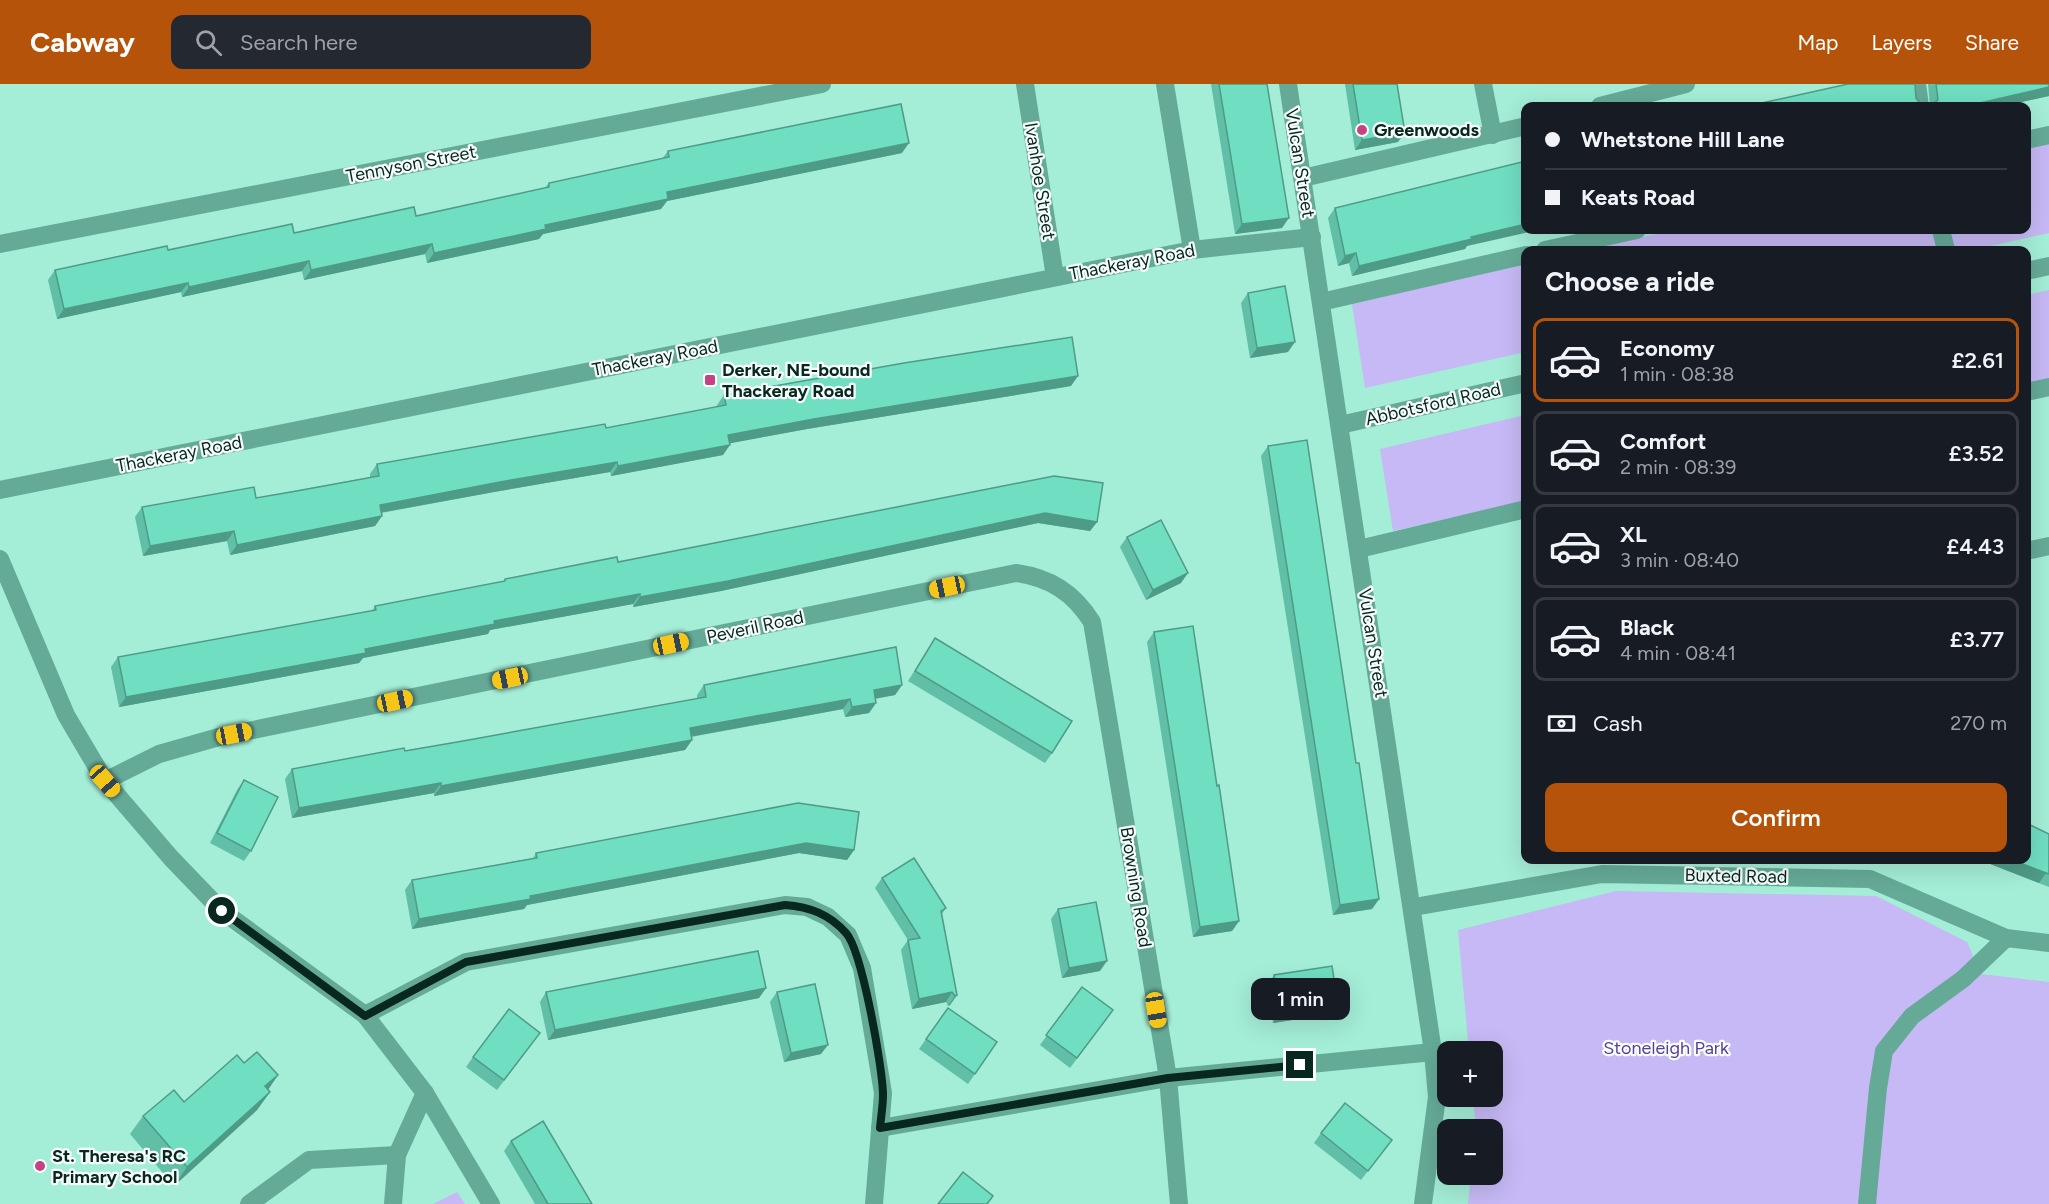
<!DOCTYPE html>
<meta charset="utf-8">
<style>
:root{--surface:#171b24;--page:#242831;--text:#f1f3f6;--muted:#9ea1a6;--line:#363941;--accent:#b45309}
body{margin:0;font-family:Figtree,sans-serif;background:var(--page);color:var(--text);height:100vh;display:flex;flex-direction:column;font-size:22px;white-space:nowrap}
*{box-sizing:border-box;margin:0}
p{font-size:20px;color:var(--muted)}
.icon{flex:none;width:33px;height:33px;fill:none;stroke:currentColor;stroke-width:2;stroke-linecap:round;stroke-linejoin:round}
.map{position:relative;flex:1;overflow:hidden}
.drawer{position:absolute;left:1521px;top:162px;width:510px;height:618px;display:flex;flex-direction:column;background:var(--surface);border-radius:12px;box-shadow:0 6px 24px #0002}
.drawer>*{flex:none}
.hud{position:absolute;left:1521px;top:18px;width:510px;height:132px;border-radius:12px;box-shadow:0 6px 24px #0002;display:grid;align-content:center;height:132px;padding:0 24px;background:var(--surface)}
.buttons{position:absolute;left:1437px;top:957px;display:grid;gap:12px}
.buttons a{display:grid;place-items:center;width:66px;height:66px;border-radius:12px;background:var(--surface);box-shadow:0 6px 24px #0002;font-size:30px}
.end{position:absolute;width:27px;height:27px;margin:-14px;border:8px solid #08271f;background:#fff;box-shadow:0 0 0 3px #fff}
.from{border-radius:50%}
.bubble{position:absolute;height:42px;border-radius:12px;background:var(--surface);box-shadow:0 6px 24px #0002;font-size:20px;font-weight:600;line-height:42px;text-align:center}
.car{position:absolute;width:18px;height:36px;margin:-18px -9px;border-radius:8px;box-shadow:0 0 4px 2px #0007;background:linear-gradient(#f5c518 24%,#345 0 40%,#f5c518 0 76%,#345 0 86%,#f5c518 0)}
.hud b{display:flex;align-items:center;gap:21px;height:57px;font-size:22px}
.hud b+b{border-top:2px solid var(--line)}
.hud i{width:15px;height:15px;background:var(--text)}
ul{padding:0;list-style:none}
li{display:flex;align-items:center;gap:18px;height:84px;margin:0 12px 9px;padding:0 12px;border:3px solid var(--line);border-radius:12px}
li div{flex:1}
li b{display:block;font-size:22px}
li em{font-style:normal;font-weight:600}
li.on{border-color:var(--accent)}
li>.icon{width:54px;height:54px;stroke-width:1.5}
h2{padding:0 24px;font-size:27px;line-height:72px}
.pay{display:flex;align-items:center;gap:15px;height:66px;padding:0 24px;font-size:22px}
.pay p{margin-inline-start:auto}
.action{display:flex;gap:12px;margin-top:auto;padding:12px 24px}
.action a{flex:1;height:69px;border-radius:12px;background:var(--accent);color:#fff;font-size:24px;font-weight:600;line-height:69px;text-align:center}
header{display:flex;align-items:center;gap:36px;box-sizing:border-box;height:84px;padding:0 30px;background:var(--accent);color:#fff}
header strong{font-size:28px}
nav{display:flex;gap:33px;margin-inline-start:auto;font-size:21px}
.search{width:420px;height:54px;background:var(--page);display:flex;align-items:center;gap:15px;box-sizing:border-box;padding:0 21px;border-radius:12px;color:var(--muted);font-size:22px}
.map>svg:first-child{display:block}
</style>
<header>
<strong>Cabway</strong>
<div class="search"><svg class="icon" aria-label="search" viewBox="0 0 24 24"><circle cx="10" cy="10" r="6"/><path d="M15 15l6 6"/></svg>Search here</div>
<nav><a>Map</a><a>Layers</a><a>Share</a></nav>
</header>
<div class="map">
<svg width="2049" height="1120" viewBox="0 0 2049 1120">
<rect width="100%" height="100%" fill="#a4edd7"/>
<g fill="#c6b9f5">
<polygon points="2049,57 2049,149 1973,166 1950,166 1945,146 2026,146 2027,62"/>
<polygon points="1675,146 1933,146 1938,166 1583,166"/>
<polygon points="1525,180 1525,268 1365,304 1352,220"/>
<polygon points="2049,206 2049,295 2026,300 2026,211"/>
<polygon points="1525,331 1525,417 1393,447 1380,365"/>
<polygon points="1616,807 1876,812 1967,858 1981,890 2049,898 2049,1120 1468,1120 1471,1091 1492,1090 1492,1046 1476,1045 1473,1013 1492,1012 1492,968 1469,967 1458,846"/>
<polygon points="457,1108 465,1120 433,1120"/>
</g>
<g fill="none" stroke-linecap="round" stroke-linejoin="round">
<g stroke="#65aa97" stroke-width="18">
<polyline points="1025,0 1055,193"/>
<polyline points="1165,0 1192,166"/>
<polyline points="1288,0 1433,968 1437,1013 1423,1120"/>
<polyline points="1483,0 1493,51"/>
<polyline points="1917,0 1920,22"/>
<polyline points="1600,22 1686,0"/>
<polyline points="2026,56 2049,51"/>
<polyline points="1303,94 1526,42"/>
<polyline points="1941,146 1946,166"/>
<polyline points="0,160 822,0"/>
<polyline points="1545,166 1637,146"/>
<polyline points="2026,187 2049,182"/>
<polyline points="1321,218 1526,171"/>
<polyline points="2026,308 2049,303"/>
<polyline points="1340,341 1526,299"/>
<polyline points="0,406 1192,166 1312,153"/>
<polyline points="1359,465 1526,425"/>
<polyline points="2026,467 2049,462"/>
<polyline points="0,475 66,631 105,697 171,774 222,827 365,931 425,1009 491,1120"/>
<path d="M 105,697 L 159,670 L 219,653 L 1016,489 C 1050,494 1073,508 1092,538 L 1168,994 L 1179,1120"/>
<polyline points="1414,823 1602,790 1870,795 2006,854 2049,859"/>
<polyline points="365,931 466,878 785,821 807,823 828,833 848,851 862,884 883,1009 874,1120"/>
<polyline points="880,1044 1168,994 1433,968"/>
<polyline points="249,1120 309,1076 397,1071"/>
<polyline points="393,1120 397,1071 425,1009"/>
<polyline points="1867,1120 1878,1004 1884,967 1912,932 1963,895 2006,854"/>
</g>
</g>
<g fill="#60bfa6">
<polygon points="1211,0 1267,0 1282,144 1235,150"/>
<polygon points="1345,0 1397,0 1398,58 1355,66"/>
<polygon points="1928,0 2049,0 2049,12 2003,22 1930,22"/>
<polygon points="668,67 902,69 667,117 661,125 543,150 539,155 427,179 425,170 304,196 302,187 182,213 181,208 57,235 48,196 55,186 168,166 416,132 545,104 549,99 662,75"/>
<polygon points="1335,124 1467,162 1465,165 1352,192 1349,179 1338,182 1328,134"/>
<polygon points="1248,209 1288,268 1250,274 1241,219"/>
<polygon points="1071,302 807,345 730,359 723,371 611,392 610,388 494,408 381,429 382,432 375,442 230,471 227,457 143,472 135,433 142,423 256,414 370,393 370,390 377,380 606,344 717,323 717,321 724,311"/>
<polygon points="1268,362 1356,679 1379,815 1372,825 1333,831 1261,372"/>
<polygon points="1054,392 1097,438 1090,447 1038,439 721,507 633,523 633,520 490,546 488,550 363,574 359,579 119,623 111,583 118,573 372,527 375,522 503,498 505,495 618,478"/>
<polygon points="1127,453 1181,499 1146,516 1120,463"/>
<polygon points="1154,548 1217,702 1239,837 1232,847 1193,853 1147,558"/>
<polygon points="935,554 1052,669 1045,679 908,597"/>
<polygon points="704,601 902,601 895,611 875,615 876,619 869,629 845,633 843,625 691,653 692,656 685,666 434,712 434,709 292,734 285,695 292,685 463,657 697,615 697,611"/>
<polygon points="244,696 251,767 244,777 210,759 237,706"/>
<polygon points="2049,750 2049,803 1980,776 2026,776"/>
<polygon points="854,766 847,776 799,769 527,821 524,825 412,845 405,806 412,796 533,774 536,769"/>
<polygon points="882,794 946,824 942,830 957,911 950,921 948,922 946,918 912,925 901,866 908,856 875,804"/>
<polygon points="1058,825 1100,887 1062,894 1051,835"/>
<polygon points="1274,891 1331,930 1273,939 1267,901"/>
<polygon points="1082,903 1106,936 1070,984 1040,961"/>
<polygon points="766,904 759,914 548,956 540,918 546,908"/>
<polygon points="777,908 821,970 784,978 770,918"/>
<polygon points="948,924 997,958 968,1000 919,965"/>
<polygon points="540,949 497,1006 466,983 473,973"/>
<polygon points="278,991 268,1006 270,1008 257,1026 174,1102 130,1050 143,1032 184,1018"/>
<polygon points="1321,1049 1392,1056 1361,1096 1314,1059"/>
<polygon points="511,1057 592,1120 535,1120 504,1067"/>
</g>
<g fill="#4e9b87">
<polygon points="2049,3 2049,12 2003,22 1967,22"/>
<polygon points="1405,49 1398,58 1355,66 1362,56"/>
<polygon points="909,59 902,69 667,117 661,125 543,150 539,155 427,179 434,169 545,141 667,108"/>
<polygon points="1289,134 1282,144 1235,150 1242,140"/>
<polygon points="1526,140 1526,146 1538,146 1467,162 1465,165 1352,192 1359,182 1471,153"/>
<polygon points="432,160 425,170 304,196 311,186"/>
<polygon points="1356,169 1349,179 1338,182 1345,172"/>
<polygon points="309,177 302,187 182,213 189,203"/>
<polygon points="188,199 181,208 57,235 64,225"/>
<polygon points="1295,258 1288,268 1250,274 1257,264"/>
<polygon points="1078,292 1071,302 807,345 721,361 728,351 814,335"/>
<polygon points="730,361 723,371 611,392 618,382"/>
<polygon points="617,378 610,388 494,408 373,430 380,421 500,398"/>
<polygon points="1045,429 1097,438 1090,447 1038,439 721,507 633,523 640,513"/>
<polygon points="382,432 375,442 230,471 237,461"/>
<polygon points="234,447 227,457 143,472 150,462"/>
<polygon points="1188,489 1181,499 1146,516 1153,506"/>
<polygon points="640,510 633,520 490,546 488,550 363,574 359,579 119,623 126,613 365,565 494,537"/>
<polygon points="902,601 895,611 867,616 874,606"/>
<polygon points="850,615 843,625 683,654 690,644"/>
<polygon points="876,619 869,629 845,633 852,623"/>
<polygon points="692,656 685,666 434,712 441,702"/>
<polygon points="441,699 434,709 292,734 299,724"/>
<polygon points="806,759 854,766 847,776 799,769 527,821 524,825 412,845 419,835 530,812"/>
<polygon points="1980,776 2012,776 2046,789 2039,799"/>
<polygon points="1379,815 1372,825 1333,831 1340,821"/>
<polygon points="1239,837 1232,847 1193,853 1200,843"/>
<polygon points="1107,877 1100,887 1062,894 1069,884"/>
<polygon points="766,904 759,914 548,956 555,946"/>
<polygon points="952,908 946,918 912,925 919,915"/>
<polygon points="957,911 950,921 948,922 955,912"/>
<polygon points="1338,920 1331,930 1273,939 1279,929"/>
<polygon points="828,961 821,970 784,978 791,969"/>
<polygon points="278,991 265,1010 265,1002"/>
<polygon points="270,1008 257,1026 174,1102 187,1083"/>
</g>
<g fill="#70dec1" stroke="#4e9b87" stroke-width="1.5">
<polygon points="1219,0 1267,0 1289,134 1242,140"/>
<polygon points="1353,0 1397,0 1405,49 1362,56"/>
<polygon points="1848,0 1915,0 1916,14 1922,22 1925,22 1748,22"/>
<polygon points="1936,0 2049,0 2049,3 1967,22 1930,22 1938,16"/>
<polygon points="901,20 909,59 667,108 668,115 545,141 546,145 434,169 432,160 311,186 309,177 189,203 188,199 64,225 55,186 167,162 168,166 292,140 294,149 414,123 416,132 549,103 549,99 669,73 668,67"/>
<polygon points="1526,77 1526,140 1471,153 1472,155 1359,182 1356,169 1345,172 1335,124"/>
<polygon points="1285,202 1295,258 1257,264 1248,209"/>
<polygon points="1072,253 1078,292 814,335 728,351 730,361 618,382 617,378 500,398 380,421 382,432 237,461 234,447 150,462 142,423 254,403 256,414 291,408 379,392 377,380 605,340 606,344 726,321 724,311 904,279"/>
<polygon points="1307,356 1356,679 1359,679 1379,815 1340,821 1268,362"/>
<polygon points="1054,392 1103,399 1097,438 1045,429 728,497 640,513 640,510 494,537 495,540 365,565 366,569 126,613 118,573 376,526 375,522 505,497 505,495 617,473 618,478"/>
<polygon points="1161,436 1188,489 1153,506 1127,453"/>
<polygon points="1193,542 1217,702 1219,701 1239,837 1200,843 1154,548"/>
<polygon points="935,554 1072,637 1052,669 915,587"/>
<polygon points="896,563 902,601 874,606 876,619 852,623 850,615 690,644 692,656 441,702 441,699 299,724 292,685 404,664 405,667 463,657 706,613 704,601"/>
<polygon points="244,696 278,713 251,767 217,749"/>
<polygon points="798,719 859,728 854,766 806,759 530,812 531,815 419,835 412,796 537,774 536,769"/>
<polygon points="2026,739 2049,750 2049,790 2012,776 2026,776"/>
<polygon points="914,774 946,824 941,827 957,911 955,912 952,908 919,915 908,856 920,854 882,794"/>
<polygon points="1096,818 1107,877 1069,884 1058,825"/>
<polygon points="758,867 766,904 555,946 546,908"/>
<polygon points="1332,882 1338,920 1279,929 1274,891"/>
<polygon points="815,900 828,961 791,969 777,908"/>
<polygon points="1082,903 1113,926 1077,974 1046,951"/>
<polygon points="948,924 997,958 975,990 926,955"/>
<polygon points="509,925 540,949 504,996 473,973"/>
<polygon points="257,968 278,991 265,1002 270,1008 187,1083 143,1032 174,1006 184,1018 237,971 244,979"/>
<polygon points="1345,1019 1392,1056 1368,1087 1321,1049"/>
<polygon points="543,1037 592,1120 548,1120 511,1057"/>
<polygon points="963,1088 993,1112 987,1120 938,1120"/>
</g>
<g fill="none" stroke-linecap="round" stroke-linejoin="round">
<path stroke="#08271f" stroke-width="8" d="M 222,827 L 365,932 L 466,878 L 785,821 C 810,823 829,830 846,849 C 862,866 883,986 883,1011 C 883,1022 881,1033 880,1044 L 1168,994 L 1300,981"/>
</g>
<g fill="#c74283" stroke="#f7fefc" stroke-width="2">
<circle cx="1362" cy="46" r="6"/>
<rect x="704" y="290" width="12" height="12" rx="3"/>
<circle cx="40" cy="1082" r="6"/>
</g>
<g text-anchor="middle" stroke-width="4.5" stroke-linejoin="round" paint-order="stroke">
<g font-size="18" font-weight="bold" fill="#08271f" stroke="#f7fefc" text-anchor="start">
<text x="1374" y="52">Greenwoods</text>
<text x="722" y="292">Derker, NE-bound<tspan x="722" dy="21">Thackeray Road</tspan></text>
<text x="52" y="1078">St. Theresa's RC<tspan x="52" dy="21">Primary School</tspan></text>
</g>
<g font-size="18" fill="#08271f" stroke="#f7fefc">
<text transform="translate(1300 79) rotate(81)" y="6">Vulcan Street</text>
<text transform="translate(411 80) rotate(-11)" y="6">Tennyson Street</text>
<text transform="translate(1040 97) rotate(81)" y="6">Ivanhoe Street</text>
<text transform="translate(1132 178) rotate(-11)" y="6">Thackeray Road</text>
<text transform="translate(655 274) rotate(-11)" y="6">Thackeray Road</text>
<text transform="translate(1433 320) rotate(-13)" y="6">Abbotsford Road</text>
<text transform="translate(179 370) rotate(-11)" y="6">Thackeray Road</text>
<text transform="translate(755 543) rotate(-12)" y="6">Peveril Road</text>
<text transform="translate(1373 559) rotate(81)" y="6">Vulcan Street</text>
<text transform="translate(1736 792) rotate(1)" y="6">Buxted Road</text>
<text transform="translate(1136 803) rotate(81)" y="6">Browning Road</text>
</g>
<g font-size="18" fill="#5b409a" stroke="#f7fefc">
<text x="1666" y="970">Stoneleigh Park</text>
</g>
</g>
</svg>
<div class="buttons">
<a>+</a>
<a>−</a>
</div>
<i class="end from" style="left:222px;top:827px"></i>
<i class="end" style="left:1300px;top:981px"></i>
<div class="bubble" style="left:1251px;top:894px;width:99px">1 min</div>
<i class="car" style="left:947px;top:503px;rotate:258deg"></i>
<i class="car" style="left:671px;top:560px;rotate:78deg"></i>
<i class="car" style="left:510px;top:594px;rotate:258deg"></i>
<i class="car" style="left:395px;top:617px;rotate:78deg"></i>
<i class="car" style="left:234px;top:650px;rotate:79deg"></i>
<i class="car" style="left:105px;top:697px;rotate:139deg"></i>
<i class="car" style="left:1156px;top:926px;rotate:171deg"></i>
<div class="hud">
<b><i class="from"></i>Whetstone Hill Lane</b>
<b><i></i>Keats Road</b>
</div>
<section class="drawer">
<h2>Choose a ride</h2>
<ul>
<li class="on"><svg class="icon" aria-label="car" viewBox="0 0 24 24"><path d="M5 17H2v-5l4-1 3-4h7l3 4 3 1v5h-3M9 17h6M6 11h13"/><circle cx="7" cy="17" r="2"/><circle cx="17" cy="17" r="2"/></svg><div><b>Economy</b><p>1 min · 08:38</p></div><em>£2.61</em></li>
<li><svg class="icon" aria-label="car" viewBox="0 0 24 24"><path d="M5 17H2v-5l4-1 3-4h7l3 4 3 1v5h-3M9 17h6M6 11h13"/><circle cx="7" cy="17" r="2"/><circle cx="17" cy="17" r="2"/></svg><div><b>Comfort</b><p>2 min · 08:39</p></div><em>£3.52</em></li>
<li><svg class="icon" aria-label="car" viewBox="0 0 24 24"><path d="M5 17H2v-5l4-1 3-4h7l3 4 3 1v5h-3M9 17h6M6 11h13"/><circle cx="7" cy="17" r="2"/><circle cx="17" cy="17" r="2"/></svg><div><b>XL</b><p>3 min · 08:40</p></div><em>£4.43</em></li>
<li><svg class="icon" aria-label="car" viewBox="0 0 24 24"><path d="M5 17H2v-5l4-1 3-4h7l3 4 3 1v5h-3M9 17h6M6 11h13"/><circle cx="7" cy="17" r="2"/><circle cx="17" cy="17" r="2"/></svg><div><b>Black</b><p>4 min · 08:41</p></div><em>£3.77</em></li>
</ul>
<div class="pay"><svg class="icon" aria-label="cash" viewBox="0 0 24 24"><path d="M3 7h18v10H3z"/><circle cx="12" cy="12" r="2"/></svg>Cash<p>270 m</p></div>
<div class="action"><a>Confirm</a></div>
</section>
</div>
